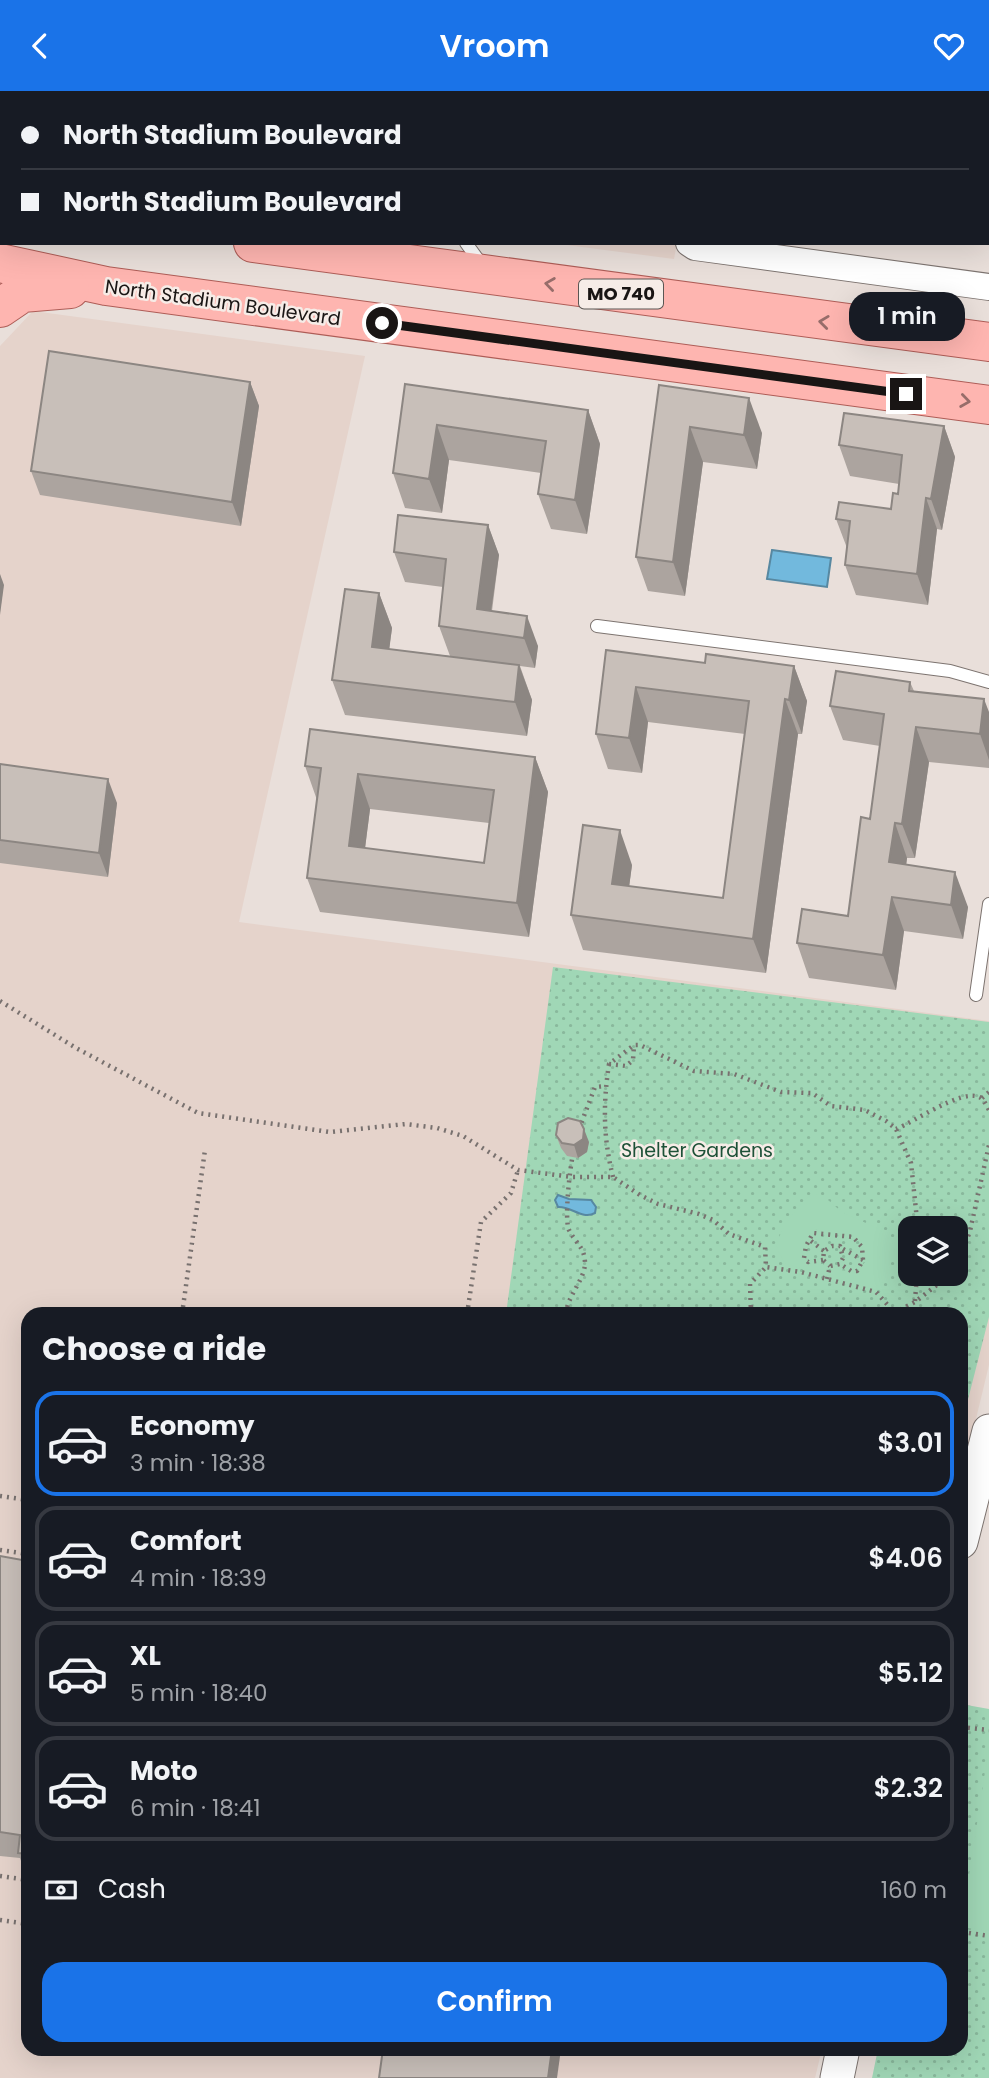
<!DOCTYPE html>
<meta charset="utf-8">
<style>
:root{--surface:#171b24;--page:#20242c;--text:#f1f3f6;--muted:#9ea1a6;--line:#363941;--accent:#1a73e8}
body{margin:0;font-family:Poppins,sans-serif;background:var(--page);color:var(--text);height:100vh;display:flex;flex-direction:column;font-size:26px;white-space:nowrap}
*{box-sizing:border-box;margin:0}
p{font-size:23px;color:var(--muted)}
.icon{flex:none;width:38px;height:38px;fill:none;stroke:currentColor;stroke-width:2;stroke-linecap:round;stroke-linejoin:round}
.map{position:relative;flex:1;overflow:hidden}
.panel{position:absolute;left:21px;top:1216px;width:947px;height:749px;display:flex;flex-direction:column;background:var(--surface);border-radius:21px;box-shadow:0 7px 28px #0002}
.panel>*{flex:none}
.banner{position:absolute;left:0px;top:0px;width:990px;height:154px;box-shadow:0 7px 28px #0002;display:grid;align-content:center;height:154px;padding:0 21px;background:var(--surface)}
.buttons{position:absolute;left:898px;top:1125px;display:grid;gap:14px}
.buttons a{display:grid;place-items:center;width:70px;height:70px;border-radius:14px;background:var(--surface);box-shadow:0 7px 28px #0002;font-size:35px}
.end{position:absolute;width:32px;height:32px;margin:-16px;border:9px solid #191514;background:#fff;box-shadow:0 0 0 4px #fff}
.from{border-radius:50%}
.bubble{position:absolute;height:49px;border-radius:21px;background:var(--surface);box-shadow:0 7px 28px #0002;font-size:23px;font-weight:600;line-height:49px;text-align:center}
.banner b{display:flex;align-items:center;gap:24px;height:66px;font-size:26px}
.banner b+b{border-top:2px solid var(--line)}
.banner i{width:18px;height:18px;background:var(--text)}
ul{padding:0;list-style:none}
li{display:flex;align-items:center;gap:21px;height:105px;margin:0 14px 10px;padding:0 7px;border:4px solid var(--line);border-radius:21px}
li div{flex:1}
li b{display:block;font-size:26px}
li em{font-style:normal;font-weight:600}
li.on{border-color:var(--accent)}
li>.icon{width:63px;height:63px;stroke-width:1.5}
h2{padding:0 21px;font-size:32px;line-height:84px}
.pay{display:flex;align-items:center;gap:18px;height:77px;padding:0 21px;font-size:26px}
.pay p{margin-inline-start:auto}
.primary-button{display:flex;gap:14px;margin-top:auto;padding:14px 21px}
.primary-button a{flex:1;height:80px;border-radius:21px;background:var(--accent);color:#fff;font-size:28px;font-weight:600;line-height:80px;text-align:center}
header{display:flex;justify-content:space-between;align-items:center;height:91px;padding:0 21px;background:var(--accent);color:#fff;font-size:32px;font-weight:600}
.map>svg:first-child{display:block}
</style>
<header><svg class="icon" aria-label="back" viewBox="0 0 24 24"><path d="M15 5l-7 7 7 7"/></svg>Vroom<svg class="icon" aria-label="heart" viewBox="0 0 24 24"><path d="M12 20l-8-8c-3-5 5-10 8-4 3-6 11-1 8 4z"/></svg></header>
<div class="map">
<svg width="989" height="1987" viewBox="0 0 989 1987">
<defs>
<pattern id="park-dots" width="8" height="8" patternUnits="userSpaceOnUse" patternTransform="scale(1.75)"><rect width="8" height="8" fill="#a0d7b6"/><path d="M2 2h.1M6 6h.1" fill="none" stroke="#89b89c" stroke-width="1.8" stroke-linecap="round"/></pattern>
</defs>
<rect width="100%" height="100%" fill="#e9dfda"/>
<g fill="#e5d3cb" fill-rule="evenodd">
<polygon points="41,0 704,0 41,2"/>
<polygon points="551,152 677,152 674,168"/>
<path d="M 33,220 L 365,265 L 239,831 L 989,930 L 989,1274 L 961,1390 L 961,1223 L 28,1223 L 28,1958 L 822,1958 L 815,1987 L 0,1987 L 0,255 ZM 910,1138 L 956,1138 L 956,1183 L 910,1183 Z"/>
</g>
<g fill="url(#park-dots)" fill-rule="evenodd">
<path d="M 553,876 L 989,931 L 989,1226 L 961,1336 L 961,1223 L 506,1223 ZM 910,1138 L 956,1138 L 956,1183 L 910,1183 Z"/>
<polygon points="961,1613 989,1618 989,1987 872,1987 878,1958 961,1958"/>
</g>
<g fill="#a0d7b6">
<path d="M 812,1103 C 825,1103 826,1108 836,1116 C 853,1131 888,1134 895,1158 L 885,1190 L 873,1197 L 830,1187 L 832,1178 L 856,1181 L 866,1170 L 861,1151 C 851,1140 829,1138 815,1139 L 803,1153 L 804,1169 L 807,1173 L 823,1173 L 826,1176 L 824,1185 L 784,1172 C 782,1166 778,1161 777,1156 C 775,1144 802,1109 812,1103 Z"/>
<polygon points="989,1655 989,1840 961,1836"/>
</g>
<g fill="#72b9dd" stroke="#5788a1" stroke-width="2">
<polygon points="772,459 831,467 827,496 767,488"/>
<path d="M 558,1104 L 569,1108 L 591,1109 L 596,1116 L 595,1122 C 582,1129 571,1115 558,1116 L 555,1109 Z"/>
</g>
<g fill="none" stroke-linecap="round" stroke-linejoin="round">
<g stroke="#7d7470" stroke-width="14">
<g id="service">
<polyline points="397,0 398,2"/>
<polyline points="200,2 201,0"/>
<polyline points="218,2 220,0"/>
<polyline points="235,2 237,0"/>
<polyline points="255,2 257,0"/>
<polyline points="269,2 270,0"/>
<polyline points="466,152 482,174"/>
<polyline points="597,535 950,580 989,591"/>
<polyline points="976,904 989,813"/>
</g>
</g>
<g stroke="#7d7470" stroke-width="28">
<polyline id="minor" points="689,152 695,156 989,196"/>
</g>
<g stroke="#7d7470" stroke-width="35">
<g id="tertiary">
<polyline points="961,1451 989,1340"/>
<polyline points="837,1987 843,1958"/>
</g>
</g>
<g stroke="#7d7470" stroke-width="38">
<polyline id="secondary" points="0,8 2,0"/>
</g>
<g stroke="#ae5d57" stroke-width="40">
<g id="primary">
<polyline points="0,28 2,34"/>
<polyline points="0,123 2,123"/>
<polyline points="253,152 989,251"/>
<polyline points="0,172 106,195 989,314"/>
<polyline points="0,217 22,202 70,198"/>
</g>
</g>
<g stroke="#78716f" stroke-width="4.5" stroke-dasharray="2 5" stroke-linecap="butt">
<polyline points="0,910 76,957 198,1022 330,1041 406,1033 437,1037 463,1045 518,1079 572,1086 613,1086 640,1104 658,1113 699,1123 713,1129 729,1143 765,1156 766,1176 801,1181 876,1201 894,1221"/>
<polyline points="609,973 626,975 633,969 634,955"/>
<polyline points="982,1007 989,1001"/>
<polyline points="579,1038 595,996 606,995"/>
<path d="M 896,1038 C 914,1031 961,998 979,1006 C 984,1008 986,1014 989,1019"/>
<path d="M 613,1086 C 603,1046 603,1013 609,973 L 634,954 L 640,954 L 694,980 L 734,983 L 781,1001 L 812,1002 L 831,1015 L 865,1019 L 886,1030 L 896,1038 L 911,1072 L 918,1138"/>
<polyline points="811,1150 824,1160"/>
<polyline points="843,1158 863,1169"/>
<polyline points="823,1169 808,1171 804,1167 806,1155 813,1142 853,1146 862,1156 863,1169 857,1180 851,1180 840,1173"/>
<polyline points="956,1178 970,1140 989,1054"/>
<polyline points="827,1188 830,1175 840,1173 843,1167 840,1155 832,1155 824,1160 823,1169 830,1175"/>
<polyline points="915,1210 917,1183"/>
<polyline points="894,1222 915,1211 951,1183"/>
<polyline points="182,1223 205,1059"/>
<polyline points="467,1223 481,1131 511,1102 518,1079"/>
<path d="M 566,1223 C 567,1205 584,1190 585,1173 C 585,1156 576,1153 569,1139 C 564,1128 570,1077 573,1063"/>
<polyline points="751,1223 750,1193 766,1176"/>
<polyline points="0,1405 28,1409"/>
<polyline points="0,1459 28,1463"/>
<polyline points="961,1636 989,1639"/>
<polyline points="0,1785 28,1789"/>
<polyline points="0,1829 28,1833"/>
<polyline points="962,1841 989,1845"/>
</g>
<use href="#service" stroke="#fff" stroke-width="12"/>
<use href="#minor" stroke="#fff" stroke-width="26"/>
<use href="#tertiary" stroke="#fff" stroke-width="33"/>
<use href="#secondary" stroke="#ffdad7" stroke-width="37"/>
<use href="#primary" stroke="#feb5b0" stroke-width="38"/>
</g>
<g fill="#aca49f" fill-rule="evenodd">
<rect x="712" y="0" width="59" height="2"/>
<polygon points="250,291 259,315 241,435 40,404 31,380"/>
<polygon points="405,293 588,319 600,353 587,443 551,438 538,403 541,382 449,369 442,422 405,417 393,382"/>
<polygon points="659,294 762,342 757,378 703,371 685,505 648,500 636,466"/>
<polygon points="944,335 955,366 942,439 937,438 928,514 856,504 845,474 847,457 836,428 891,418 898,403 899,393 850,385 839,354"/>
<polygon points="488,434 499,464 492,520 538,555 535,577 520,575 532,609 527,645 345,624 332,589 379,502 392,537 389,558 450,565 439,535 443,496 405,491 394,461"/>
<polygon points="606,559 705,572 794,575 807,610 802,643 798,643 766,882 583,859 571,824 632,774 629,795 723,807 745,643 648,631 642,682 608,678 596,643"/>
<polygon points="910,591 914,600 989,621 989,677 929,671 915,767 907,767 906,774 968,816 963,848 904,840 896,899 809,887 797,852 848,825 870,728 880,655 843,649 830,615"/>
<path d="M 535,666 L 548,701 L 529,846 L 320,821 L 307,787 L 317,709 L 305,675 ZM 370,718 L 489,732 L 484,772 L 365,757 Z"/>
<polygon points="0,673 117,712 108,786 0,772"/>
<polygon points="556,1044 589,1051 587,1061 578,1067 567,1065 561,1057"/>
<polygon points="0,1465 28,1470 28,1787 27,1787 20,1767 0,1765"/>
</g>
<g fill="#8c8682">
<polygon points="643,0 655,0 656,1 655,2 643,2"/>
<polygon points="753,0 771,0 771,2 754,2"/>
<polygon points="250,291 259,315 241,435 232,411"/>
<polygon points="749,307 762,342 757,378 744,344"/>
<polygon points="588,319 600,353 587,443 575,409"/>
<polygon points="437,334 449,369 442,422 429,388"/>
<polygon points="944,335 955,366 942,439 931,408"/>
<polygon points="690,336 703,371 685,505 673,471"/>
<polygon points="926,407 937,438 928,514 917,483"/>
<polygon points="488,434 499,464 488,542 477,518"/>
<polygon points="0,483 4,494 0,524"/>
<polygon points="379,502 392,537 385,591 372,556"/>
<polygon points="527,525 538,555 535,577 524,547"/>
<polygon points="519,574 532,609 527,645 515,611"/>
<polygon points="794,575 807,610 802,643 789,609"/>
<polygon points="636,596 648,631 642,682 629,647"/>
<polygon points="785,608 798,643 766,882 753,848"/>
<polygon points="984,608 989,621 989,669 980,643"/>
<polygon points="916,636 929,671 915,767 902,733"/>
<polygon points="535,666 548,701 529,846 517,812"/>
<polygon points="358,683 370,718 361,789 349,755"/>
<polygon points="108,688 117,712 108,786 99,762"/>
<polygon points="895,732 907,767 902,806 889,771"/>
<polygon points="620,739 632,774 625,827 612,793"/>
<polygon points="955,781 968,816 963,848 951,814"/>
<polygon points="892,806 904,840 896,899 883,864"/>
<polygon points="584,1038 589,1051 587,1061 578,1067 574,1054"/>
<polygon points="552,1958 561,1958 557,1987 548,1987"/>
</g>
<g fill="#c8bfb9" stroke="#8c8682" stroke-width="2" fill-rule="evenodd">
<rect x="327" y="0" width="42" height="2"/>
<polygon points="470,0 643,0 643,2 469,2"/>
<polygon points="49,260 250,291 232,411 31,380"/>
<polygon points="405,293 588,319 575,409 538,403 546,350 437,334 429,388 393,382"/>
<polygon points="659,294 749,307 744,344 690,336 673,471 636,466"/>
<polygon points="844,322 944,335 931,408 926,407 917,483 845,474 850,430 836,428 839,411 891,418 893,402 898,403 902,364 839,354"/>
<polygon points="398,424 488,434 477,518 527,525 524,547 439,535 446,468 394,461"/>
<polygon points="345,498 379,502 372,556 519,574 515,611 332,589"/>
<polygon points="606,559 705,572 706,563 794,575 789,609 785,608 753,848 571,824 583,734 620,739 612,793 723,807 749,610 636,596 629,647 596,643"/>
<polygon points="836,580 910,591 909,600 984,608 980,643 916,636 902,733 895,732 889,771 955,781 951,814 892,806 883,864 797,852 802,818 848,825 861,726 870,728 884,623 830,615"/>
<path d="M 310,638 L 535,666 L 517,812 L 307,787 L 321,677 L 305,675 ZM 358,683 L 494,699 L 484,772 L 349,755 Z"/>
<polygon points="0,673 108,688 99,762 0,749"/>
<polygon points="568,1027 580,1030 584,1038 583,1048 574,1054 562,1052 556,1044 558,1032"/>
<polygon points="0,1465 28,1470 28,1763 18,1762 20,1744 0,1741"/>
<polygon points="383,1958 552,1958 548,1987 379,1987"/>
</g>
<defs><path id="oneway-chevron" d="M-2-3.5L2.5 0L-2 3.5" fill="none" stroke-width="1.6" stroke-linecap="round" stroke-linejoin="round" transform="scale(1.75)"/></defs>
<g stroke="#976d6a">
<use href="#oneway-chevron" transform="translate(550 193) rotate(-172)"/>
<use href="#oneway-chevron" transform="translate(824 231) rotate(-173)"/>
<use href="#oneway-chevron" transform="translate(965 310) rotate(8)"/>
</g>
<g fill="none" stroke-linecap="round" stroke-linejoin="round">
<polyline stroke="#191514" stroke-width="9" points="382,232 906,303"/>
</g>
<g text-anchor="middle" stroke-width="5" stroke-linejoin="round" paint-order="stroke">
<rect fill="#f6ece7" stroke="#5b5653" stroke-width="2" x="579" y="188.5" width="84" height="29" rx="5"/>
<g font-size="18" font-weight="bold" fill="#191514">
<text x="621" y="209">MO 740</text>
</g>
<g font-size="19" fill="#191514" stroke="#f6ece7">
<text transform="translate(223 211) rotate(8)" y="7">North Stadium Boulevard</text>
</g>
<g font-size="19" fill="#1d5137" stroke="#f6ece7">
<text x="697" y="1066">Shelter Gardens</text>
</g>
</g>
</svg>
<div class="buttons">
<a><svg class="icon" aria-label="layers" viewBox="0 0 24 24"><path d="M12 4l9 5-9 5-9-5zM3 14l9 5 9-5"/></svg></a>
</div>
<i class="end from" style="left:382px;top:232px"></i>
<i class="end" style="left:906px;top:303px"></i>
<div class="bubble" style="left:849px;top:201px;width:116px">1 min</div>
<div class="banner">
<b><i class="from"></i>North Stadium Boulevard</b>
<b><i></i>North Stadium Boulevard</b>
</div>
<section class="panel">
<h2>Choose a ride</h2>
<ul>
<li class="on"><svg class="icon" aria-label="car" viewBox="0 0 24 24"><path d="M5 17H2v-5l4-1 3-4h7l3 4 3 1v5h-3M9 17h6M6 11h13"/><circle cx="7" cy="17" r="2"/><circle cx="17" cy="17" r="2"/></svg><div><b>Economy</b><p>3 min · 18:38</p></div><em>$3.01</em></li>
<li><svg class="icon" aria-label="car" viewBox="0 0 24 24"><path d="M5 17H2v-5l4-1 3-4h7l3 4 3 1v5h-3M9 17h6M6 11h13"/><circle cx="7" cy="17" r="2"/><circle cx="17" cy="17" r="2"/></svg><div><b>Comfort</b><p>4 min · 18:39</p></div><em>$4.06</em></li>
<li><svg class="icon" aria-label="car" viewBox="0 0 24 24"><path d="M5 17H2v-5l4-1 3-4h7l3 4 3 1v5h-3M9 17h6M6 11h13"/><circle cx="7" cy="17" r="2"/><circle cx="17" cy="17" r="2"/></svg><div><b>XL</b><p>5 min · 18:40</p></div><em>$5.12</em></li>
<li><svg class="icon" aria-label="car" viewBox="0 0 24 24"><path d="M5 17H2v-5l4-1 3-4h7l3 4 3 1v5h-3M9 17h6M6 11h13"/><circle cx="7" cy="17" r="2"/><circle cx="17" cy="17" r="2"/></svg><div><b>Moto</b><p>6 min · 18:41</p></div><em>$2.32</em></li>
</ul>
<div class="pay"><svg class="icon" aria-label="cash" viewBox="0 0 24 24"><path d="M3 7h18v10H3z"/><circle cx="12" cy="12" r="2"/></svg>Cash<p>160 m</p></div>
<div class="primary-button"><a>Confirm</a></div>
</section>
</div>
